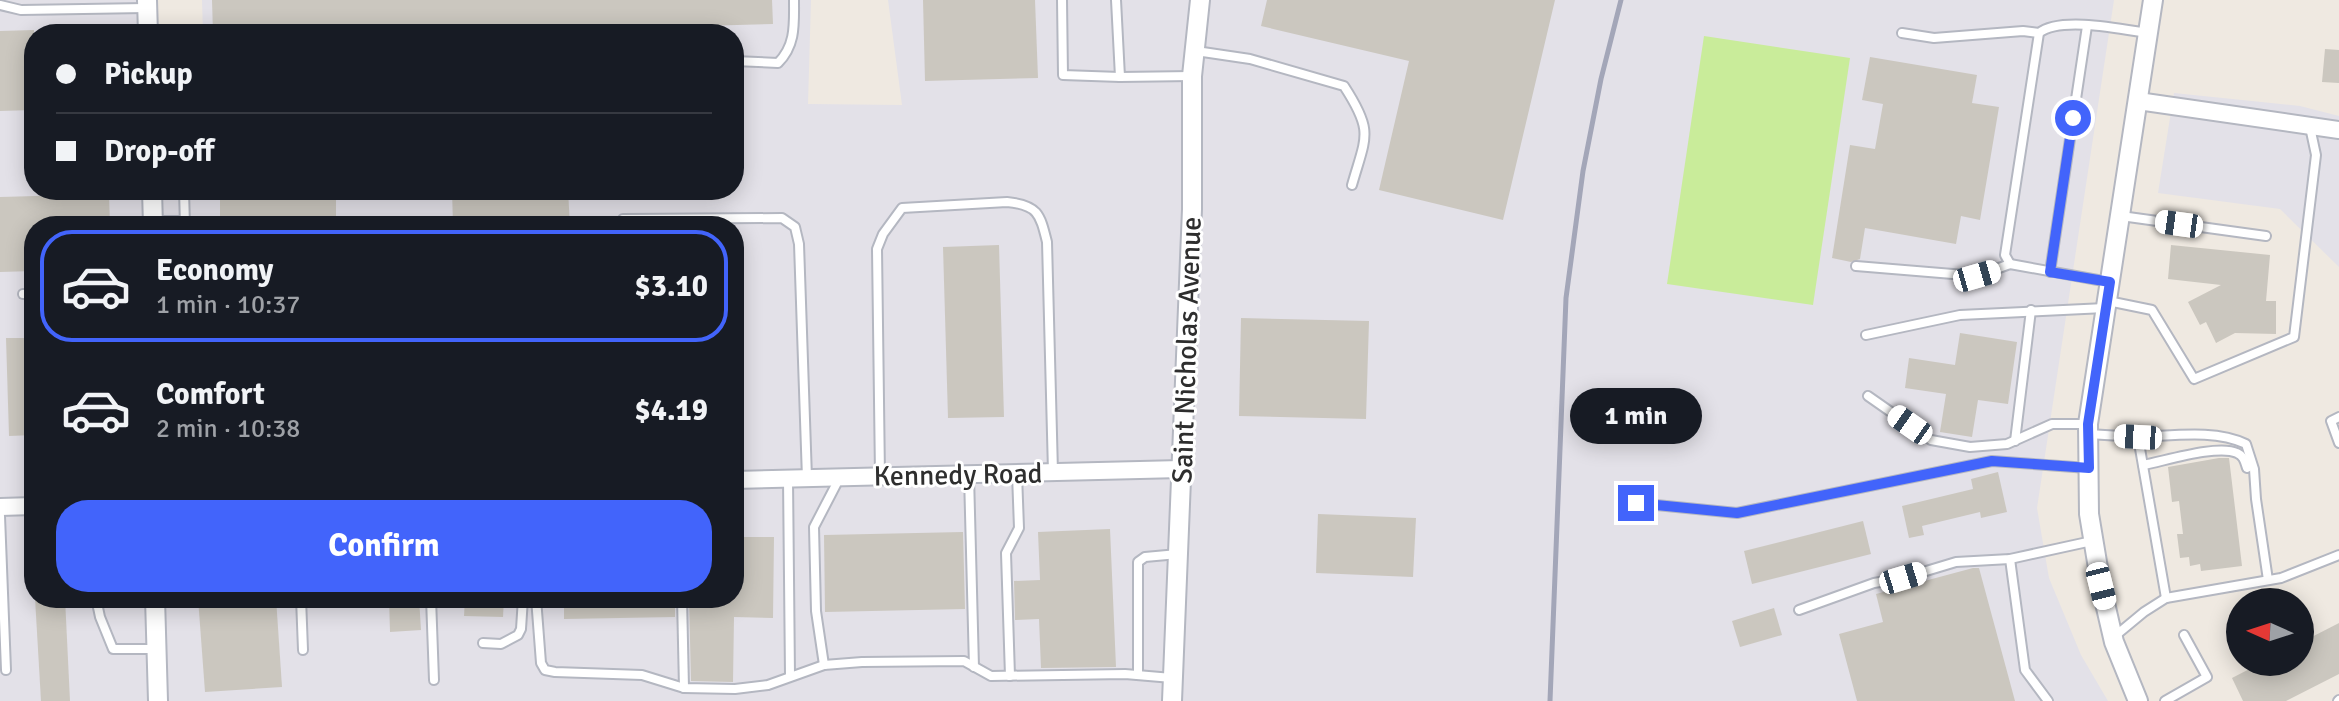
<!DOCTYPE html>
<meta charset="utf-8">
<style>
:root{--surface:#171b24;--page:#20242c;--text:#f1f3f6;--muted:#9ea1a6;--line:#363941;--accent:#4264fb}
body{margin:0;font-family:Signika,sans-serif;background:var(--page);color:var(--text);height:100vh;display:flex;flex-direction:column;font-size:30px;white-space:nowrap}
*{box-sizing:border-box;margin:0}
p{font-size:26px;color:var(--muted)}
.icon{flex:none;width:44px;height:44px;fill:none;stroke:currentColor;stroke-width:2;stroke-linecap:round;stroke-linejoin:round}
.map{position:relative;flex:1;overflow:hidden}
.side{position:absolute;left:24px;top:216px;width:720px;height:392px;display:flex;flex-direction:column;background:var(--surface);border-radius:32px;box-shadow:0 4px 20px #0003}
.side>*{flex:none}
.guide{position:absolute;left:24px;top:24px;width:720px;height:176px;border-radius:32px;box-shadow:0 4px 20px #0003;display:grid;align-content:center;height:176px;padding:0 32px;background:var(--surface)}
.needle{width:52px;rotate:273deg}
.fabs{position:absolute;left:2226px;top:588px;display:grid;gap:16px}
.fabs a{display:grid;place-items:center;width:88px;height:88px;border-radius:50%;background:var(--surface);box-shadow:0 4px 20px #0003;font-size:40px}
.end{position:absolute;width:36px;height:36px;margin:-18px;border:10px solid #4264fb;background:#fff;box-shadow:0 0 0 4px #fff}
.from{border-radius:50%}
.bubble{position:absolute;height:56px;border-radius:28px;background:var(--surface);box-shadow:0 4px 20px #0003;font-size:26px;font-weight:700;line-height:56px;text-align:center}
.car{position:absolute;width:24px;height:48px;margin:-24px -12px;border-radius:10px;box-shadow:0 0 6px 2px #0007;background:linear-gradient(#fff 24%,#345 0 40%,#fff 0 76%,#345 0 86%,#fff 0)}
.guide b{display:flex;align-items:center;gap:28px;height:76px;font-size:30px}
.guide b+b{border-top:2px solid var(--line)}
.guide i{width:20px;height:20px;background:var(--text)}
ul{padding:14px 0 0;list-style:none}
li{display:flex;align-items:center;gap:24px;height:112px;margin:0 16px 12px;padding:0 16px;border:4px solid transparent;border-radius:32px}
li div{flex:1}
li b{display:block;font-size:30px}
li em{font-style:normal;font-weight:700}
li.active{border-color:var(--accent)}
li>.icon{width:72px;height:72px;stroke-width:1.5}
.action{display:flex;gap:16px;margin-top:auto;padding:16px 32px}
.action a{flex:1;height:92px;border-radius:32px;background:var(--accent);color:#fff;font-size:32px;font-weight:700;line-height:92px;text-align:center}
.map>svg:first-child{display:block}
</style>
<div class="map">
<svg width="2339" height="701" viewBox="0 0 2339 701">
<rect width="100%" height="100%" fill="#efe9e1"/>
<g fill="#e3e1e8" fill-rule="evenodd">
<path d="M 0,0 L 142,0 L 142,34 L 34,34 L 34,190 L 734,190 L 734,34 L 203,34 L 202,0 L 811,0 L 808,104 L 902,105 L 888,0 L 2114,0 L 2037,508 L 2049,578 L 2081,655 L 2108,701 L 0,701 ZM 34,226 L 734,226 L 734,598 L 34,598 Z"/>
<polygon points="2174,93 2300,106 2339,116 2339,267 2280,209 2158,193"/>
</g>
<polygon fill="#c9ec9a" points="1704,36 1850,58 1813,305 1667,284"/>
<g fill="#cbc7bf">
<polygon points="212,0 772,0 773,24 409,34 213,34"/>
<polygon points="923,0 1035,0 1038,78 925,81"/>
<polygon points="1267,0 1555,0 1503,220 1379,190 1409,61 1261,26"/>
<polygon points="34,30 34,110 0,111 0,31"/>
<polygon points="2325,49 2339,50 2339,83 2322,82"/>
<polygon points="1870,57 1977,75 1972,103 1999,107 1980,220 1961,216 1956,244 1865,228 1860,259 1851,262 1832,258 1850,145 1875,149 1883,104 1862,100"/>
<rect x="220" y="190" width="116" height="36"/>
<polygon points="452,190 568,190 570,226 453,226"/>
<polygon points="109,194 110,226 34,226 34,271 0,272 0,197"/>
<polygon points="999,245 1004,417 948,418 943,247"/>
<polygon points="2171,245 2270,255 2266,301 2276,301 2276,334 2235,333 2216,343 2206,322 2200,325 2188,302 2221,285 2168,279"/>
<polygon points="1241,318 1369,321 1366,419 1239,416"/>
<polygon points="1960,333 2017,342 2008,404 1978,400 1972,437 1940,432 1946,394 1905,388 1909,358 1955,365"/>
<polygon points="6,338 34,338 34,435 9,436"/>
<polygon points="2219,458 2229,458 2242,566 2201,571 2200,564 2190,566 2189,557 2180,558 2177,534 2183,534 2179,501 2172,502 2168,467"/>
<polygon points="1998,472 2007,512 1981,518 1980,512 1922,526 1924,535 1909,538 1902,506 1973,489 1971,479"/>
<polygon points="1318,514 1416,518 1413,577 1316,573"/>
<polygon points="1863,521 1871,554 1752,584 1744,551"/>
<polygon points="1110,529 1116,667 1041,668 1039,619 1015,620 1014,581 1040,580 1038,532"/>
<polygon points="963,532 965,609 825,612 824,535"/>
<polygon points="734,537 774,537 773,618 734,617 733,682 691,681 689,598 734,598"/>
<polygon points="1973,568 1979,568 2015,701 1857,701 1839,634 1883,622 1876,594"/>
<polygon points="35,598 65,598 70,701 41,701"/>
<polygon points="198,598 276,598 282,687 205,692"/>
<polygon points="389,598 419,598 421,630 390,632"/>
<polygon points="465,598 504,598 503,617 464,616"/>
<polygon points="564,598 675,598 675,617 564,619"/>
<polygon points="1774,608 1782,635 1740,647 1732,621"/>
<polygon points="2339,623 2339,674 2286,701 2243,701 2232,678 2263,662 2300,662 2300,643"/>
</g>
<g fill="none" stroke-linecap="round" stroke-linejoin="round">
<g stroke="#b4b7c1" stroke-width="12">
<g id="service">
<polyline points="1062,0 1063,75 1120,77"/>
<polyline points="1116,0 1120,77 1192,76"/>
<polyline points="0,5 21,10 146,8"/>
<polyline points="1902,33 1934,38 2023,31 2039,33"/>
<path d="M 1196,51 L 1250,59 L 1344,86 C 1374,132 1366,136 1352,185"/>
<path d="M 734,61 L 778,63 C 796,45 794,24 794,0"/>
<polyline points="184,190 185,226"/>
<polyline points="2121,216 2266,236"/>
<polyline points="623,219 782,218 795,227 799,244 807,478"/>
<polyline points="153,221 185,221"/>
<path d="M 2010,264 L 2005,255 L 2039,33 C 2060,16 2121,29 2147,33"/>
<polyline points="1856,266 1977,276 2010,264 2109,282"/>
<polyline points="2050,272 2087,26"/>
<polyline points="23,294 34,294"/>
<polyline points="2108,301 2152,310 2194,379 2294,337 2316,155 2310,127"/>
<polyline points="1866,335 1960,315 2105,308"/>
<polyline points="1868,396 1931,440 1970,447 2007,444 2052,424 2087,424"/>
<polyline points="2339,417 2331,421 2339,443"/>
<polyline points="2088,434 2138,437 2166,598"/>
<path d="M 2138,437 C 2173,436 2214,429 2246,444 L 2254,469 L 2256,499 L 2268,580"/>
<polyline points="2015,441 2031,310"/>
<path d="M 2143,465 C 2165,461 2218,444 2237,453 C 2244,456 2245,462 2247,468"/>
<polyline points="969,475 974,667"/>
<path d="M 880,476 L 877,249 L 883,234 L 902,208 L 1007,202 C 1038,205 1040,214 1047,242 L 1053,472"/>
<polyline points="788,479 790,676"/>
<polyline points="1636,503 1737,513 1992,461 2088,468"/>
<polyline points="0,516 6,670"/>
<polyline points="2010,559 2025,670 2048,701"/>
<polyline points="96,598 100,617 113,649 156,649"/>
<polyline points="301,598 303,650"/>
<polyline points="431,598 434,680"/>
<polyline points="536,598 541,663 545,670 555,672 642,675 684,688 735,689 768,685 824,665 862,662 964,661 991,676 1125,674 1172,678"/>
<polyline points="682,598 684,688"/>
<polyline points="1799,610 1874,583 1903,578 1956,562 2010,559 2092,541"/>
<polyline points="2115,636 2144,612 2166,598 2281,578 2339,555"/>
<polyline points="483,643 501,644 518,635 521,629 523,598"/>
<polyline points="824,665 816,611 814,527 840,477"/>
<polyline points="1138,675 1138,562 1145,557 1178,554"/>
<polyline points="1010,676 1006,553 1019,528 1017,474"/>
<polyline points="2165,701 2207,677 2184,635"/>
<polyline points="2338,701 2339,700"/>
</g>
</g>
<g stroke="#b4b7c1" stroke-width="20">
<g id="minor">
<polyline points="2138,101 2339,130"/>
<polyline points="734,480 1181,469"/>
<polyline points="0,507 34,506"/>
</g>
</g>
<g stroke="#b4b7c1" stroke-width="22">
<g id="tertiary">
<polyline points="147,0 148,34"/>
<polyline points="152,190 153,226"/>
<polyline points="155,598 158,701"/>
<polyline points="1172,701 1192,209 1192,76 1200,0"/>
<polyline points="2138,701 2114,642 2101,586 2089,514 2088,424 2153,0"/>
</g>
</g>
<use href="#service" stroke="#fff" stroke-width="8"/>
<use href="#minor" stroke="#fff" stroke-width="16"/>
<use href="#tertiary" stroke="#fff" stroke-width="18"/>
<polyline stroke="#a3a6b8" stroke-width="5" points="1550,701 1566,298 1583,171 1601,79 1621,0"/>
</g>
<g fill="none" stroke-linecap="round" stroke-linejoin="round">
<polyline stroke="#4264fb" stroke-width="10" points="1636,503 1737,513 1992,461 2089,468 2088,424 2110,282 2050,272 2073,118"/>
</g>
<g text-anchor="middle" stroke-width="6" stroke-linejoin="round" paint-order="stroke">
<g font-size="28" fill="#2e2e2e" stroke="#fff">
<text transform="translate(1186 350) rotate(-88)" y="10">Saint Nicholas Avenue</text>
<text transform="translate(958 474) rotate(-1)" y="10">Kennedy Road</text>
</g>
</g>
</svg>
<div class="fabs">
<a><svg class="needle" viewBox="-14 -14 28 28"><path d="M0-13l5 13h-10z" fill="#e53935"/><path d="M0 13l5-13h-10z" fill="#9ea1a6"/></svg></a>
</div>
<i class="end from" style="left:2073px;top:118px"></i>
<i class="end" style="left:1636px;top:503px"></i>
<div class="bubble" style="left:1570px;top:388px;width:132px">1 min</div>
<i class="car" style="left:2179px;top:224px;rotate:278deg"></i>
<i class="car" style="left:1977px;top:276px;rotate:74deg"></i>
<i class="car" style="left:1910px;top:425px;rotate:305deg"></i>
<i class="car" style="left:2138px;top:437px;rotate:273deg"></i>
<i class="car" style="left:1903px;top:578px;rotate:73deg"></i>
<i class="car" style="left:2101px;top:586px;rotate:166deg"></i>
<div class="guide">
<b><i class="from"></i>Pickup</b>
<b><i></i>Drop-off</b>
</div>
<section class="side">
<ul>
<li class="active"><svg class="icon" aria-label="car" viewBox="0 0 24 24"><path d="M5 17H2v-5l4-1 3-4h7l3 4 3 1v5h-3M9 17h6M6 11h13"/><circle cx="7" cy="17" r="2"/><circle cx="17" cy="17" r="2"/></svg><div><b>Economy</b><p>1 min · 10:37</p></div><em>$3.10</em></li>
<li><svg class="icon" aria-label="car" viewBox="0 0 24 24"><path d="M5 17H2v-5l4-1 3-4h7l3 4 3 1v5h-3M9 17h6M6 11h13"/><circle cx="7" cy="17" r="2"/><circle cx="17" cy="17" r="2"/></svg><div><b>Comfort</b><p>2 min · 10:38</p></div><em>$4.19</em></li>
</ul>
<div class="action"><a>Confirm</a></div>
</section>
</div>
